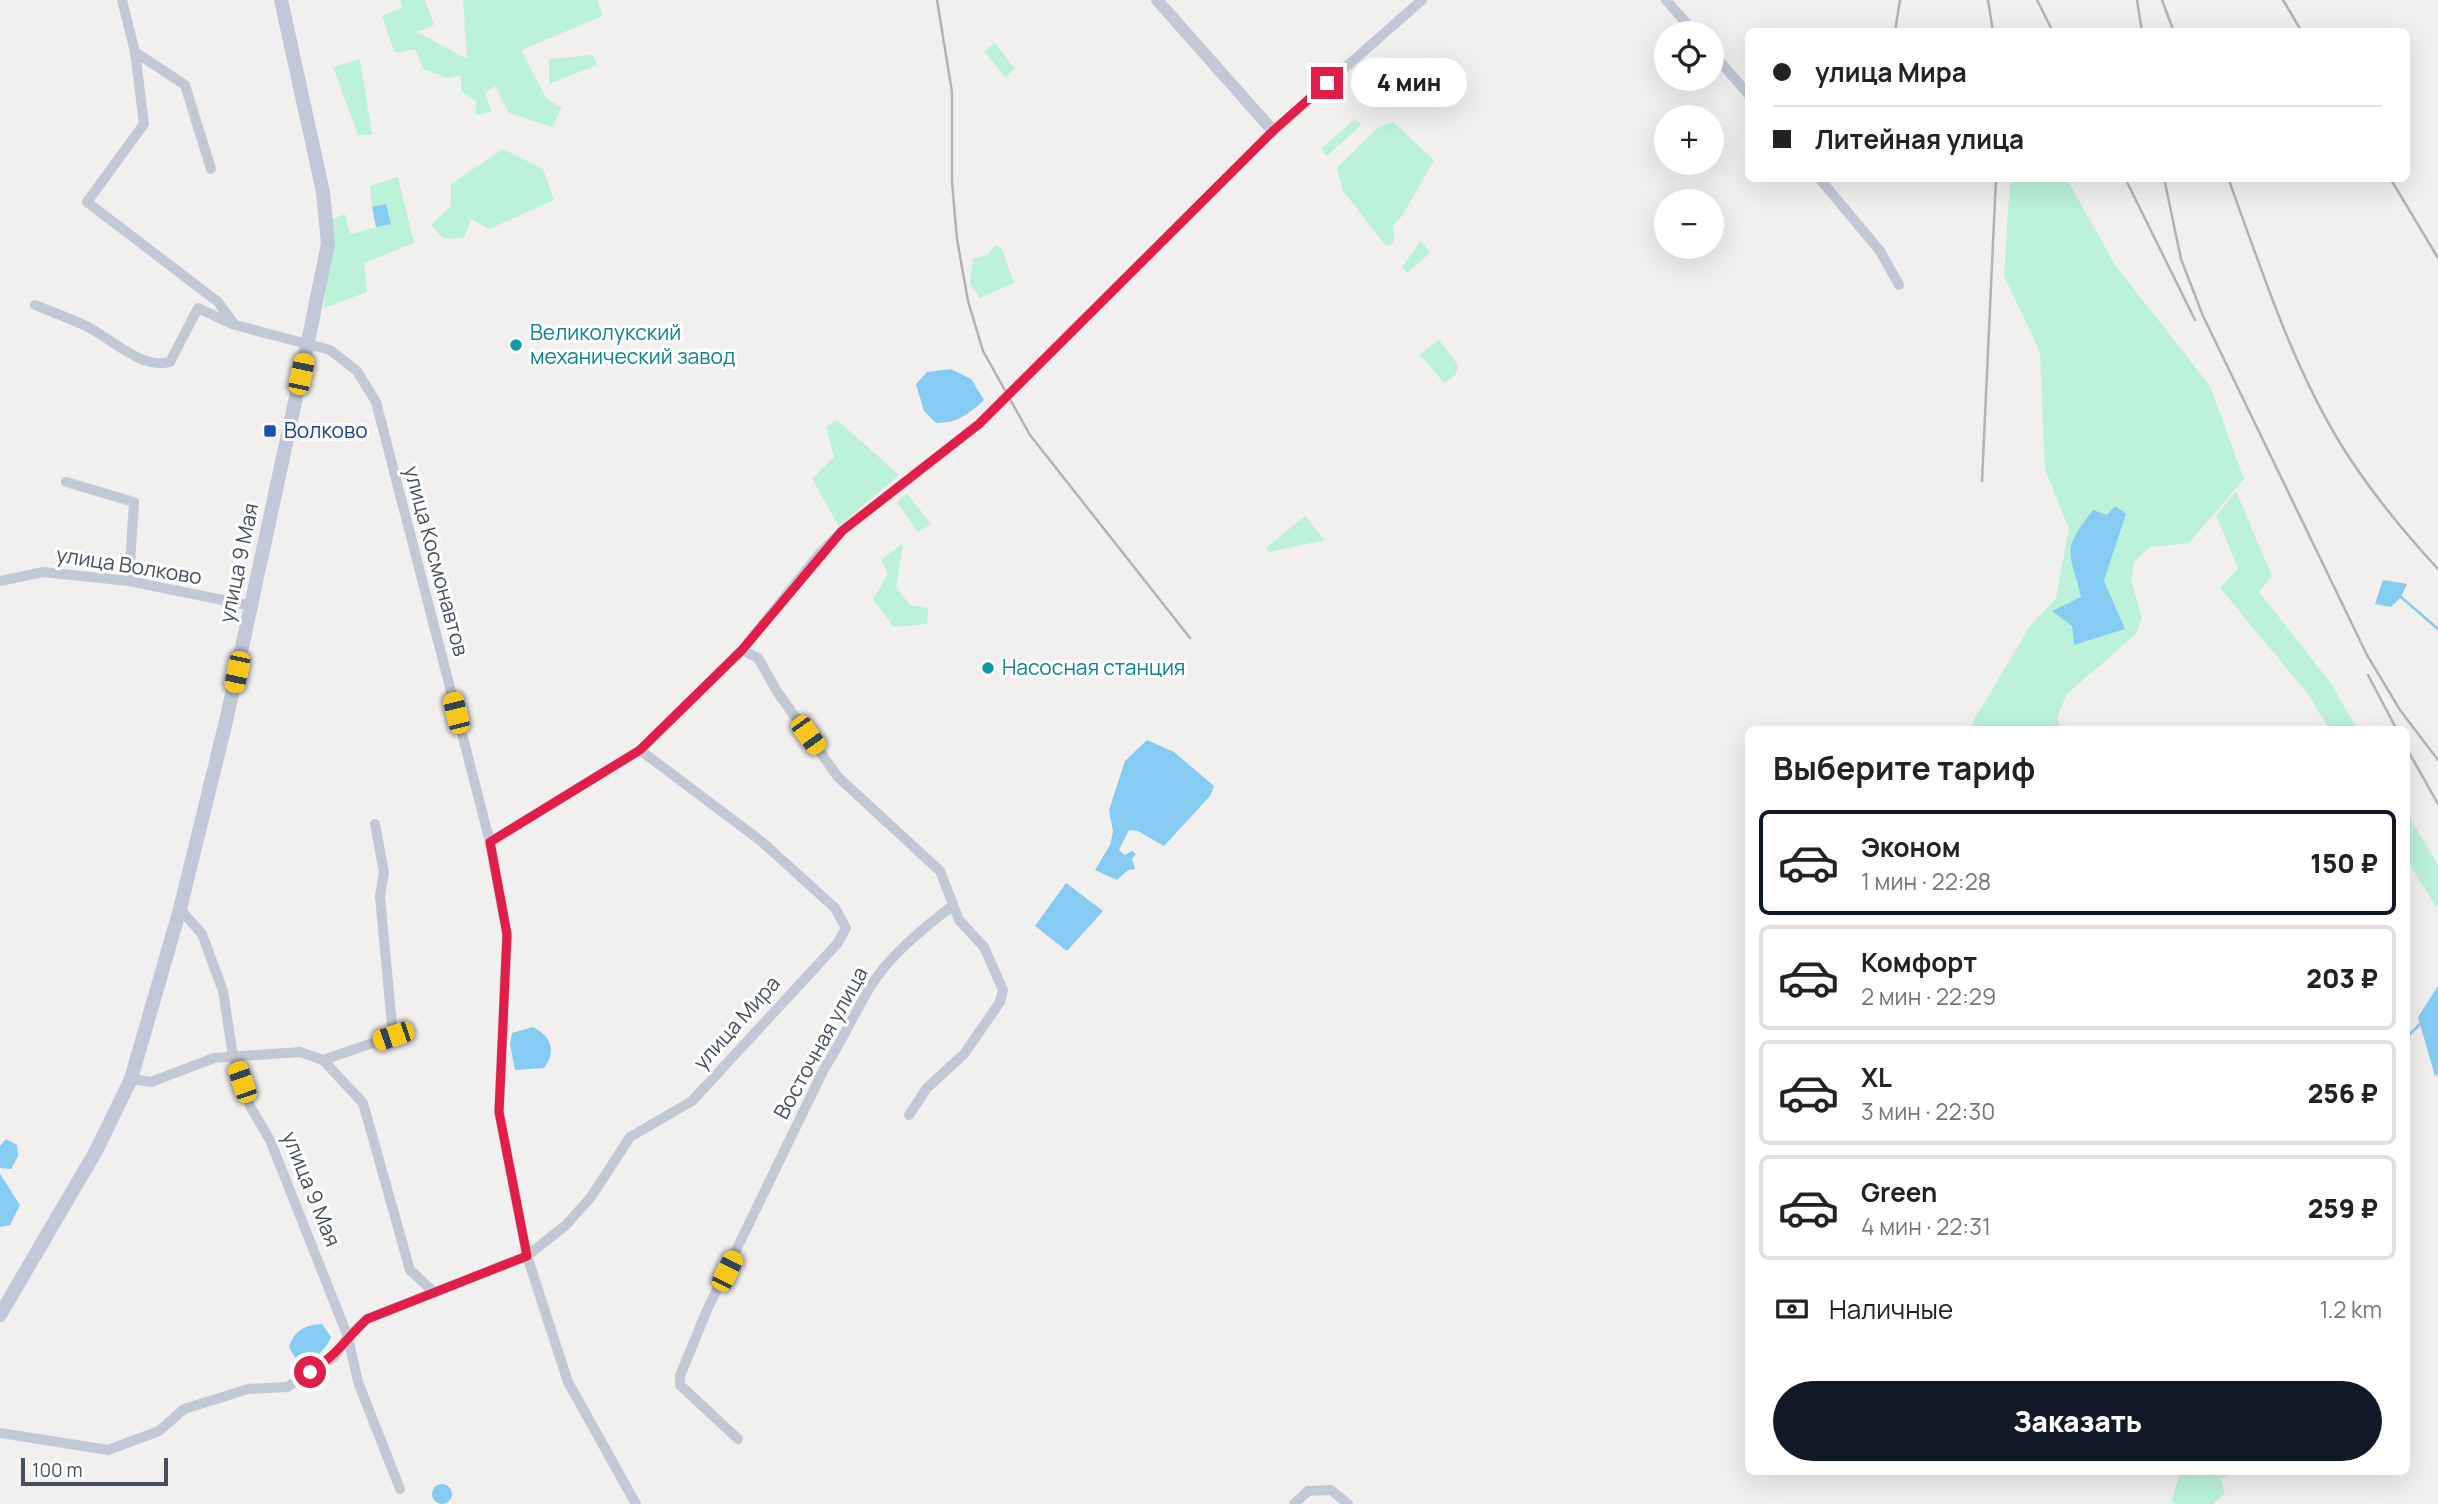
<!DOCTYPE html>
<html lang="ru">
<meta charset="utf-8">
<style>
:root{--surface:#fff;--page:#f2f2f2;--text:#222;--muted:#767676;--line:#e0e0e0;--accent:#111827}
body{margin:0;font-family:Manrope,sans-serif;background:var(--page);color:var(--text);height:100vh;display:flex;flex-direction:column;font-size:26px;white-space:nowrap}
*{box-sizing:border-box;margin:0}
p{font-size:23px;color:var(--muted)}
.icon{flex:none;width:38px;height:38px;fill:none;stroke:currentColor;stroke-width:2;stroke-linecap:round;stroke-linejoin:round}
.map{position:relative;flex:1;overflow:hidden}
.details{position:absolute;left:1745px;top:726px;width:665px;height:749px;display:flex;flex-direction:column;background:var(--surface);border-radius:10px;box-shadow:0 7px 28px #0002}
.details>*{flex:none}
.banner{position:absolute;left:1745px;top:28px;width:665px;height:154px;border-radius:10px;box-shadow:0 7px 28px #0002;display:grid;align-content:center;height:154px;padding:0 28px;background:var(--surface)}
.buttons{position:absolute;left:1654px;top:21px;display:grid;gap:14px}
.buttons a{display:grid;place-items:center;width:70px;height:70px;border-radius:50%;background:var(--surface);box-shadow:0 7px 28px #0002;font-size:35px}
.scale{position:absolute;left:21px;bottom:18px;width:147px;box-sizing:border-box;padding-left:7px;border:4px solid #464f5e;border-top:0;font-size:19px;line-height:24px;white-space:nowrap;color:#464f5e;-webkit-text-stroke:5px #fff;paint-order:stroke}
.end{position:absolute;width:32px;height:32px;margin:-16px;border:9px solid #e11d48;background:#fff;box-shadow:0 0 0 4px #fff}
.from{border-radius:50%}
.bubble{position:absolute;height:49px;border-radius:24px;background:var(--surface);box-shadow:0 7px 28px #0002;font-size:23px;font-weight:800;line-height:49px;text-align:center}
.car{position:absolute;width:21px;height:42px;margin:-21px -10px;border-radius:9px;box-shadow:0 0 5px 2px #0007;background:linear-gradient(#f5c518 24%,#345 0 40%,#f5c518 0 76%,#345 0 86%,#f5c518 0)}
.banner b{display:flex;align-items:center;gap:24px;height:66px;font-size:26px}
.banner b+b{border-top:2px solid var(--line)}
.banner i{width:18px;height:18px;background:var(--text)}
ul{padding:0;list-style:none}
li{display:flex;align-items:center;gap:21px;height:105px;margin:0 14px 10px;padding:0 14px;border:4px solid var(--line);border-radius:10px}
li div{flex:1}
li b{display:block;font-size:26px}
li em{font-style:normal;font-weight:800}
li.active{border-color:var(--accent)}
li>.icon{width:63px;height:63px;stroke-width:1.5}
h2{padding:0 28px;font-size:32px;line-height:84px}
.pay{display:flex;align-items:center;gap:18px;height:77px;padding:0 28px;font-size:26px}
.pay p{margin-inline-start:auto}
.button{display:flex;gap:14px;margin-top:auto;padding:14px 28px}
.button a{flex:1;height:80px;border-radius:42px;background:var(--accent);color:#fff;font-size:28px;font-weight:800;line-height:80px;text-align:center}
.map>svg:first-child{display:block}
</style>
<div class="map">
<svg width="2438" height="1504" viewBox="0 0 2438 1504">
<rect width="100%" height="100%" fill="#f2efef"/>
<g fill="#bbf2d9" fill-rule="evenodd">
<polygon points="400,0 425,0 434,25 417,32 467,59 463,0 597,0 603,16 521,50 546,98 562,108 552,127 509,113 495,86 485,94 492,112 476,115 476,101 461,91 461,75 448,78 423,69 415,49 395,53 382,16 403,7"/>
<polygon points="995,43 1015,69 1005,77 984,51"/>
<polygon points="593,55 597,65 549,84 549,59"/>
<polygon points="360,59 372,135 358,135 333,67"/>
<polygon points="1355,119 1361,125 1327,156 1321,149"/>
<polygon points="1393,122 1434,160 1402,216 1393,225 1394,243 1386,246 1343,191 1337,168 1379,127"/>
<polygon points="503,149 543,169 554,200 489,229 471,219 464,238 444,239 431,225 451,206 451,184"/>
<polygon points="398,177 414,243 364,263 367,292 324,308 333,219 345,214 350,234 390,224 386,204 372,207 370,186"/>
<path d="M 2010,179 L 2067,179 L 2115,265 L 2210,386 L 2244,479 L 2189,543 L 2150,547 L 2134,562 L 2131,580 L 2142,618 L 2136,634 L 2066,695 L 2057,719 L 2061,730 L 1968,730 L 2030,626 L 2056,598 L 2069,529 L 2045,469 L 2040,352 L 2004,276 ZM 2107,515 L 2126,515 L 2104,581 L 2125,629 L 2074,645 L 2072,626 L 2081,597 L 2069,550 Z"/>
<polygon points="1421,241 1430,253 1407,273 1402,267"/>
<polygon points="996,245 1002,249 1014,283 980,298 970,284 973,259 987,255"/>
<polygon points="1439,340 1458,365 1456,374 1444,383 1420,354"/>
<polygon points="837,420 899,475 839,526 812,479 834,457 826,426"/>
<polygon points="2236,491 2272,576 2259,592 2330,682 2358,730 2330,730 2308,694 2220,588 2238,568 2216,516"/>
<polygon points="907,493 931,524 918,532 897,502"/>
<polygon points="1305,516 1325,540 1269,552 1266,548"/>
<polygon points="903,543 896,587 910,605 928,608 927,624 894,627 873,599 888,574 881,560"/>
<polygon points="2406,811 2438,865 2438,910 2406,858"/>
<polygon points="2180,1472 2237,1472 2221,1479 2225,1493 2213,1504 2176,1504 2172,1501"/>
</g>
<g fill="#85cbf2">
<polygon points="386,204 391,224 376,227 372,207"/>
<path d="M 951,369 L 971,379 L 984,400 C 969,414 957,423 936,423 L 924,411 L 916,384 L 927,372 Z"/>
<path d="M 2115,506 L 2126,514 L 2104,581 L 2125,629 L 2074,645 L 2072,626 L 2052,611 L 2081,597 C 2069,548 2061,552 2093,510 L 2107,515 Z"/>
<polygon points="2383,580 2407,584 2401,597 2391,607 2375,604"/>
<polygon points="1147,740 1174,752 1214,786 1210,796 1164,846 1138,831 1129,830 1119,850 1125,855 1132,851 1136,854 1132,859 1135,869 1128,870 1117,880 1095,870 1110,845 1113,831 1109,810 1125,761"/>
<polygon points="1066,883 1103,911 1067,951 1035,926"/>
<polygon points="2438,986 2438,1075 2435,1076 2418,1017"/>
<path d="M 533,1027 C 551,1036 557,1051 544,1068 L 515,1070 L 510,1044 L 512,1033 Z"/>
<polygon points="6,1139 17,1145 18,1156 11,1169 0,1168 0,1146"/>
<polygon points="0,1174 20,1205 10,1225 0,1227"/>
<path d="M 322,1324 L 331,1337 C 326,1350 312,1362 298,1363 L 289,1347 C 294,1330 306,1325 322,1324 Z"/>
<circle cx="442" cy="1494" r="10"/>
</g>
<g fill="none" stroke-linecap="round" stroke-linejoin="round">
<g stroke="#85cbf2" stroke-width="2.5">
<polyline points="2401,597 2438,629"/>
<polyline points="2406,1038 2420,1024"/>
</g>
<g stroke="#c2c9d5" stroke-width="10">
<polyline points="122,0 135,52 144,124 87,202 218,302 235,325 330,350 357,371 376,402 490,842 507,935 499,1112 527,1256 568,1382 636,1504"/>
<polyline points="1666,0 1695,33"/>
<polyline points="135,52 185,85 211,169"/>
<polyline points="1712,52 1748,94"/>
<polyline points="1819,178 1880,251 1899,285"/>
<path d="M 35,305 C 52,312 69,318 86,326 C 111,338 141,370 170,362 L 198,308 L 232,324"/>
<polyline points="66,482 134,502 129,581"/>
<polyline points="0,581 43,572 129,581 252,606"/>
<polyline points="742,650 758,658 778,693 838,777 940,871 959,920 984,947 1003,990 1000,1002 964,1054 927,1088 909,1115"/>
<polyline points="490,842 640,750 742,650 821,552 842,531 979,424 1273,131 1422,0"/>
<polyline points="180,909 202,934 223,991 233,1056 250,1106 270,1140 348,1337 358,1382 400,1489"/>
<polyline points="323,1060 393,1036 380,896 384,872 375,824"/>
<polyline points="131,1079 151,1082 214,1058 300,1052 323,1060 363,1103 410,1270 435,1293"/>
<polyline points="0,1433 108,1450 159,1431 184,1409 248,1389 287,1387 334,1357 348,1337 367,1319 527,1256 566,1225 591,1197 630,1137 692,1101 837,944 846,928 835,908 761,841 640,750"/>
<path d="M 738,1439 L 680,1385 L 680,1376 L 707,1310 L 824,1069 C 841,1043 853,1016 869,989 C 889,955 923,929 953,905"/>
<polyline points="1294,1504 1308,1491 1331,1490 1348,1504"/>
</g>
<polyline stroke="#c2c9d5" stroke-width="12" points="1157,0 1273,131"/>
<polyline stroke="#c1c9d9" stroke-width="14" points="0,1315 96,1151 131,1079 180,909 227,717 307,346 328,244 323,192 281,0"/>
<g stroke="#b1b3ba" stroke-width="2.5">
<polyline points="937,0 952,92 952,182 957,239 968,301 983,351 1030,435 1190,638"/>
<polyline points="1988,0 1993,32"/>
<polyline points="2037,0 2053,32"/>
<polyline points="2137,0 2142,32"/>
<polyline points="2162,0 2174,32"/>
<polyline points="2283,0 2302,32"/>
<polyline points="1895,32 1900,0"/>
<polyline points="2125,178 2195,320"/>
<polyline points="2164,178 2181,259 2203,316 2367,655 2400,710 2438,760"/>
<path d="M 2228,178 C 2261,267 2290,361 2340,443 C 2367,487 2403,531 2438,569"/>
<polyline points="2390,178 2438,258"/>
<polyline points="1982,481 1996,178"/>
<polyline points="2368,675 2397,730"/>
<polyline points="2406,747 2438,804"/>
</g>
</g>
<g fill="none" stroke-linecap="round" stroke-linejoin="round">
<path stroke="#e11d48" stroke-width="9" d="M 310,1372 C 335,1357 346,1339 367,1319 L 527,1256 L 499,1112 L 507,934 L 490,842 L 640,750 L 742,650 L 842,531 L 979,424 L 1273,131 L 1327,83"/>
</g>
<g fill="#0f9aa8" stroke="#fff" stroke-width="2.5">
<circle cx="516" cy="345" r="7"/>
<circle cx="988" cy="668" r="7"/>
</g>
<rect fill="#1a4fb4" stroke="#fff" stroke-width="2.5" x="263" y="424" width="14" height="14" rx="3.5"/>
<g text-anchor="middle" stroke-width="6" stroke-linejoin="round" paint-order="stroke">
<g font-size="21" fill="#0d838f" stroke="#fff" text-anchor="start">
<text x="530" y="340">Великолукский<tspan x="530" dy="24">механический завод</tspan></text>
<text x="1002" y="675">Насосная станция</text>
</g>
<g font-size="21" fill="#164399" stroke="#fff" text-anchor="start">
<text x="284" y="438">Волково</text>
</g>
<g font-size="21" fill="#464f5e" stroke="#fff">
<text transform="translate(436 561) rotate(75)" y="7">улица Космонавтов</text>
<text transform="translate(239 563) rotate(-78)" y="7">улица 9 Мая</text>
<text transform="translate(129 566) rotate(9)" y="7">улица Волково</text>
<text transform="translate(737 1023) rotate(-48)" y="7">улица Мира</text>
<text transform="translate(821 1043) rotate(-61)" y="7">Восточная улица</text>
<text transform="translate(311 1189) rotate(68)" y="7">улица 9 Мая</text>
</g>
</g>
</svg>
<div class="buttons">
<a><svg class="icon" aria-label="locate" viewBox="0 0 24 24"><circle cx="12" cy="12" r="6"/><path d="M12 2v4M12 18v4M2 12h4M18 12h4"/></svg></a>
<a>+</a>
<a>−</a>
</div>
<div class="scale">100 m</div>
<i class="end from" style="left:310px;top:1372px"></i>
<i class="end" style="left:1327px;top:83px"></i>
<div class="bubble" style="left:1351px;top:58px;width:116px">4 мин</div>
<i class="car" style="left:301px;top:374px;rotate:12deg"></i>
<i class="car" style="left:237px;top:672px;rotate:192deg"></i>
<i class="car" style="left:456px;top:713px;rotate:346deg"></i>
<i class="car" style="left:808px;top:735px;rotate:144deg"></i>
<i class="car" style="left:393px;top:1036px;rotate:251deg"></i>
<i class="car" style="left:242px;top:1082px;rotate:341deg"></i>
<i class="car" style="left:727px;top:1271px;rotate:26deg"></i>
<div class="banner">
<b><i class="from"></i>улица Мира</b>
<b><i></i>Литейная улица</b>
</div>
<section class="details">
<h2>Выберите тариф</h2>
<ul>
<li class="active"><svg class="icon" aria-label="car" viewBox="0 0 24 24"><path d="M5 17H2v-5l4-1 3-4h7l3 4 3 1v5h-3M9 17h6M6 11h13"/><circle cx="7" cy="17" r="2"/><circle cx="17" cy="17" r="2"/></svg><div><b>Эконом</b><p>1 мин · 22:28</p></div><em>150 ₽</em></li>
<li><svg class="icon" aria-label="car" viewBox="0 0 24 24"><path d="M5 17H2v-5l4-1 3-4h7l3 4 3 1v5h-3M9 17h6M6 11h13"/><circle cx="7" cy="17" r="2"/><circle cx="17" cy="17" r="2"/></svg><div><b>Комфорт</b><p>2 мин · 22:29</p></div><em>203 ₽</em></li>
<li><svg class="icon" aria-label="car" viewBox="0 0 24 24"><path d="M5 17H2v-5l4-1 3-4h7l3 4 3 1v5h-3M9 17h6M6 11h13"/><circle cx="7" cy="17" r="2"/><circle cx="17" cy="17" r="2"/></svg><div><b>XL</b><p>3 мин · 22:30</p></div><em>256 ₽</em></li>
<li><svg class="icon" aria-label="car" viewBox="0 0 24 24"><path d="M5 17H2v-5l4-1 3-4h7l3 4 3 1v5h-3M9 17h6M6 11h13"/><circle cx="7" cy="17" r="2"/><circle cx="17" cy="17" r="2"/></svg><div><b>Green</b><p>4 мин · 22:31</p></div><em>259 ₽</em></li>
</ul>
<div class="pay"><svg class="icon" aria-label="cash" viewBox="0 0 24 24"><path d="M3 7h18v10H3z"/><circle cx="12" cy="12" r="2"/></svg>Наличные<p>1.2 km</p></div>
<div class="button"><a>Заказать</a></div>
</section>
</div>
